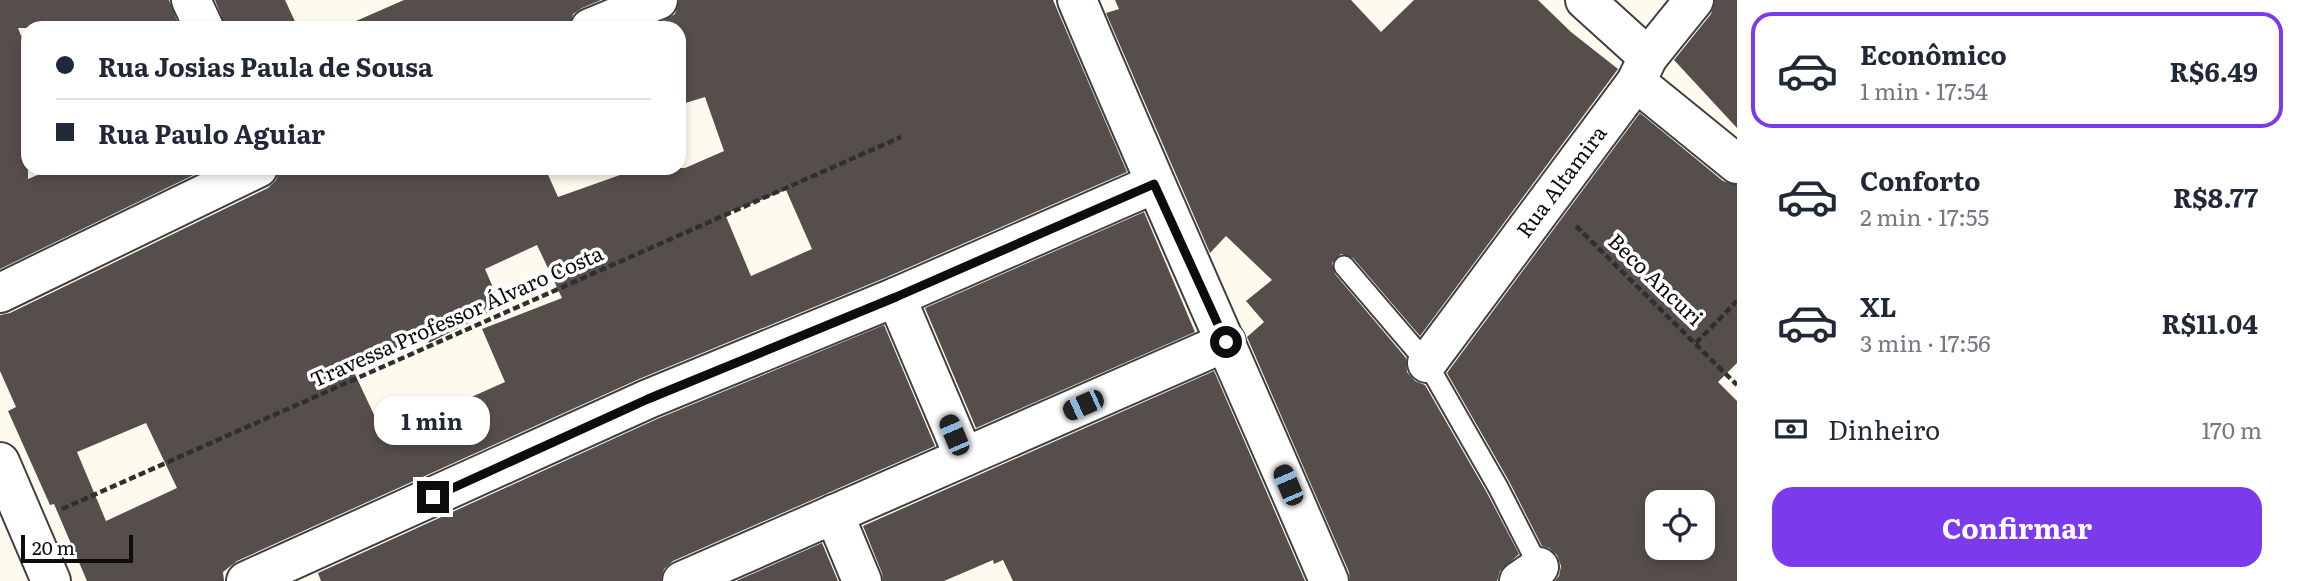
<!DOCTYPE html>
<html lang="pt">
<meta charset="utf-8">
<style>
:root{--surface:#fff;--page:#f2f2f3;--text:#1f2937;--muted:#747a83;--line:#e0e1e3;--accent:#7c3aed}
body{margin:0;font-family:Literata,serif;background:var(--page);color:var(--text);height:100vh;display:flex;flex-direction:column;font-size:26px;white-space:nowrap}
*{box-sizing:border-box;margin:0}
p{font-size:23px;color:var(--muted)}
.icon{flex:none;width:38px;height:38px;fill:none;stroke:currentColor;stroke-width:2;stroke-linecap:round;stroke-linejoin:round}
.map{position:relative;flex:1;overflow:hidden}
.sheet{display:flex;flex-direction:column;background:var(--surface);width:560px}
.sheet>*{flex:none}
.top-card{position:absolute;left:21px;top:21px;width:665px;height:154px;border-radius:21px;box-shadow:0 4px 10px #0003;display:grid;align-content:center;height:154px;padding:0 35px;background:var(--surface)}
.fabs{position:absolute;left:1645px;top:490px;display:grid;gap:14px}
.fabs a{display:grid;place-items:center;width:70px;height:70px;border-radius:14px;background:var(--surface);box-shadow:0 4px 10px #0003;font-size:35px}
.scale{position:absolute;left:21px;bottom:18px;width:112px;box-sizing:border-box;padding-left:7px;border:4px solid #0d0d0d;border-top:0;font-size:19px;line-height:24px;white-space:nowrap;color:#0d0d0d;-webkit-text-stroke:5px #fff;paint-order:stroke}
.end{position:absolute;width:32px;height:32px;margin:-16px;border:9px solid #0d0d0d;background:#fff;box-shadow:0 0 0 4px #fff}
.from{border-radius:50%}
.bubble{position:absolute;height:49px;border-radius:21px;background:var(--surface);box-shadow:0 4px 10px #0003;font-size:23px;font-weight:700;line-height:49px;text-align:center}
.car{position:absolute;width:21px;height:42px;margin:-21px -10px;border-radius:9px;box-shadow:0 0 5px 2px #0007;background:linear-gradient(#222 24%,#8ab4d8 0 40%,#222 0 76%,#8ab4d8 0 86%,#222 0)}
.top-card b{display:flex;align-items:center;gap:24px;height:66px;font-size:26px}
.top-card b+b{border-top:2px solid var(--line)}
.top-card i{width:18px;height:18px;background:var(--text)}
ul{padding:12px 0 0;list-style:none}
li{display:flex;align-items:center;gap:21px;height:116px;margin:0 14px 10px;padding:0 21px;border:4px solid transparent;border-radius:21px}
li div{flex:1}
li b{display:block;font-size:26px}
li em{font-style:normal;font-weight:700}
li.current{border-color:var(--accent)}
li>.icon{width:63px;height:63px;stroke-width:1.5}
.pay{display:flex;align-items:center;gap:18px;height:77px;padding:0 35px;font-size:26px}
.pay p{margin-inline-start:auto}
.cta{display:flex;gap:14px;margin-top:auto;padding:14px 35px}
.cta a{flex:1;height:80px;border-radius:21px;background:var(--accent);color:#fff;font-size:28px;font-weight:700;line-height:80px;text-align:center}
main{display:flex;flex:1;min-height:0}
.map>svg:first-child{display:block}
</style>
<main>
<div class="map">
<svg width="1737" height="581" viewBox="0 0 1737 581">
<rect width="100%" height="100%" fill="#fefbee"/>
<g fill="#554e4a" fill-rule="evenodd">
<polygon points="0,0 169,0 180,28 18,28 28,53 28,179 54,168 208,168 0,269"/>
<polygon points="215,0 285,0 298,28 226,28"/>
<polygon points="404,0 601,0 582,8 573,14 569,28 340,28"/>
<path d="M 679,0 L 1053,0 L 1127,172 L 887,277 L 639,379 L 237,561 L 223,572 L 224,581 L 87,581 L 54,504 L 50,505 L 8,411 L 16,407 L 0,371 L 0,315 L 10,313 L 268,188 L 276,180 L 280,168 L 545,168 L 558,197 L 620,175 L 617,168 L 685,168 L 724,151 L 705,97 L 679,105 L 679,28 L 662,28 L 660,23 L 675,14 ZM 786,190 L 812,249 L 751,276 L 725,214 ZM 537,245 L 562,298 L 482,329 L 505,382 L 384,436 L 353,370 L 426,334 L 429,343 L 501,306 L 485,269 ZM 146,423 L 177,488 L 106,521 L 77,452 Z"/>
<polygon points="1115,0 1351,0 1381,32 1414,0 1538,0 1571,32 1618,69 1420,336 1353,258 1341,254 1332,263 1335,274 1406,358 1407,372 1415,381 1425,385 1487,493 1519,554 1500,571 1497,581 1350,581 1349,572 1247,337 1264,322 1246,301 1272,280 1226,236 1210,253 1106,13 1119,9"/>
<polygon points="1715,0 1737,0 1737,128 1674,60 1711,14"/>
<path d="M 1640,113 L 1723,181 L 1737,185 L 1737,363 L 1718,382 L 1737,401 L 1737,581 L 1555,581 L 1559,576 L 1561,566 L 1557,555 L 1549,548 L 1542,546 L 1509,481 L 1447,373 ZM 1657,502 L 1703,502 L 1703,548 L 1657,548 Z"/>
<polygon points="1144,212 1195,332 976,428 925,308"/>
<polygon points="884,325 935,446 673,561 664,569 661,581 321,581 318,573 657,419"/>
<polygon points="1214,371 1305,581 1013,581 1003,560 994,564 993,560 944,581 883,581 882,573 863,526"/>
<polygon points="822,543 838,581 736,581"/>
</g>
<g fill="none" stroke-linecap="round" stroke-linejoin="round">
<g stroke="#404040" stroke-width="23">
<polyline id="service" points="1344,266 1427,363 1498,487 1539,567"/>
</g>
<g stroke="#404040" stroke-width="42">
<g id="minor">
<polyline points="191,0 204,28"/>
<path d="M 1077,0 C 1159,195 1246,387 1329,581"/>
<polyline points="1585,0 1648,57"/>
<polyline points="590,28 658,0"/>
<polyline points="1636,82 1737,164"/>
<polyline points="0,293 258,168"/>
<polyline points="896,297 964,457"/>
<polyline points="1427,363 1636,82 1648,57 1694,0"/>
<polyline points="0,462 51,581"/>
<polyline points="834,514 862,581"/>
<polyline points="246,581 648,399 896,297 1154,184"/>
<polyline points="682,581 1226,342"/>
<polyline points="1519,581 1539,567"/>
</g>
</g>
<g stroke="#2f2f2f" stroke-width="4.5" stroke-dasharray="7 3.5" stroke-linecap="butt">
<polyline points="1576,226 1737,385"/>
<polyline points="1696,343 1737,301"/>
<polyline points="62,509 901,137"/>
</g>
<use href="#service" stroke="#fff" stroke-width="19"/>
<use href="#minor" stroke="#fff" stroke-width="38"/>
</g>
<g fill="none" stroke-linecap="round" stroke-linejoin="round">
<polyline stroke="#0d0d0d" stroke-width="9" points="433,497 648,399 896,297 1154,184 1226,342"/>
</g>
<g text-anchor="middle" stroke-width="7" stroke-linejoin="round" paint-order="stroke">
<g font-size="21" fill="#0d0d0d" stroke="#fff">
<text transform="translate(1562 182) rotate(-53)" y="7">Rua Altamira</text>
<text transform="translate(1655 280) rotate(44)" y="7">Beco Ancuri</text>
<text transform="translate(457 317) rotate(-24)" y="7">Travessa Professor Álvaro Costa</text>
</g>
</g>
</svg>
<div class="fabs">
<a><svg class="icon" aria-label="locate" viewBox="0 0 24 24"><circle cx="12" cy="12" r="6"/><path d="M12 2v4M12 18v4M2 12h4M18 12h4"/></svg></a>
</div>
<div class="scale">20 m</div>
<i class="end from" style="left:1226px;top:342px"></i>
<i class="end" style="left:433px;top:497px"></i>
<div class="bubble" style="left:374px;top:396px;width:116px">1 min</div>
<i class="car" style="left:1083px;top:405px;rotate:246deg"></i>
<i class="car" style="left:954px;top:435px;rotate:337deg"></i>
<i class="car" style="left:1288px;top:485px;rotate:337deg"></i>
<div class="top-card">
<b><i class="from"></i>Rua Josias Paula de Sousa</b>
<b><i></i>Rua Paulo Aguiar</b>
</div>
</div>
<section class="sheet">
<ul>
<li class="current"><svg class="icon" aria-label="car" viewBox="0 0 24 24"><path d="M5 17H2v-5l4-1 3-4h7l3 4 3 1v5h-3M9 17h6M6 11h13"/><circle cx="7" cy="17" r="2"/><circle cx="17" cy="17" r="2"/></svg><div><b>Econômico</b><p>1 min · 17:54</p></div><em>R$6.49</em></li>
<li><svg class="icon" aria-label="car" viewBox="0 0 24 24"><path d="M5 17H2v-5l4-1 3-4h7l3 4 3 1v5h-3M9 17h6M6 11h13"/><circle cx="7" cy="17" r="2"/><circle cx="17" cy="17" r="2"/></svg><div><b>Conforto</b><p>2 min · 17:55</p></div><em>R$8.77</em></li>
<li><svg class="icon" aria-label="car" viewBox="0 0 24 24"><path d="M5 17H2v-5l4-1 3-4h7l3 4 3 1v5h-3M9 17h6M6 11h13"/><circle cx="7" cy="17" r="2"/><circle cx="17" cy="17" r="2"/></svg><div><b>XL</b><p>3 min · 17:56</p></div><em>R$11.04</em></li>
</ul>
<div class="pay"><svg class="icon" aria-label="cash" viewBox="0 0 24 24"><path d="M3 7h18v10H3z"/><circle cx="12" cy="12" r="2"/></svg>Dinheiro<p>170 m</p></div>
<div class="cta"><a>Confirmar</a></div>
</section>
</main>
